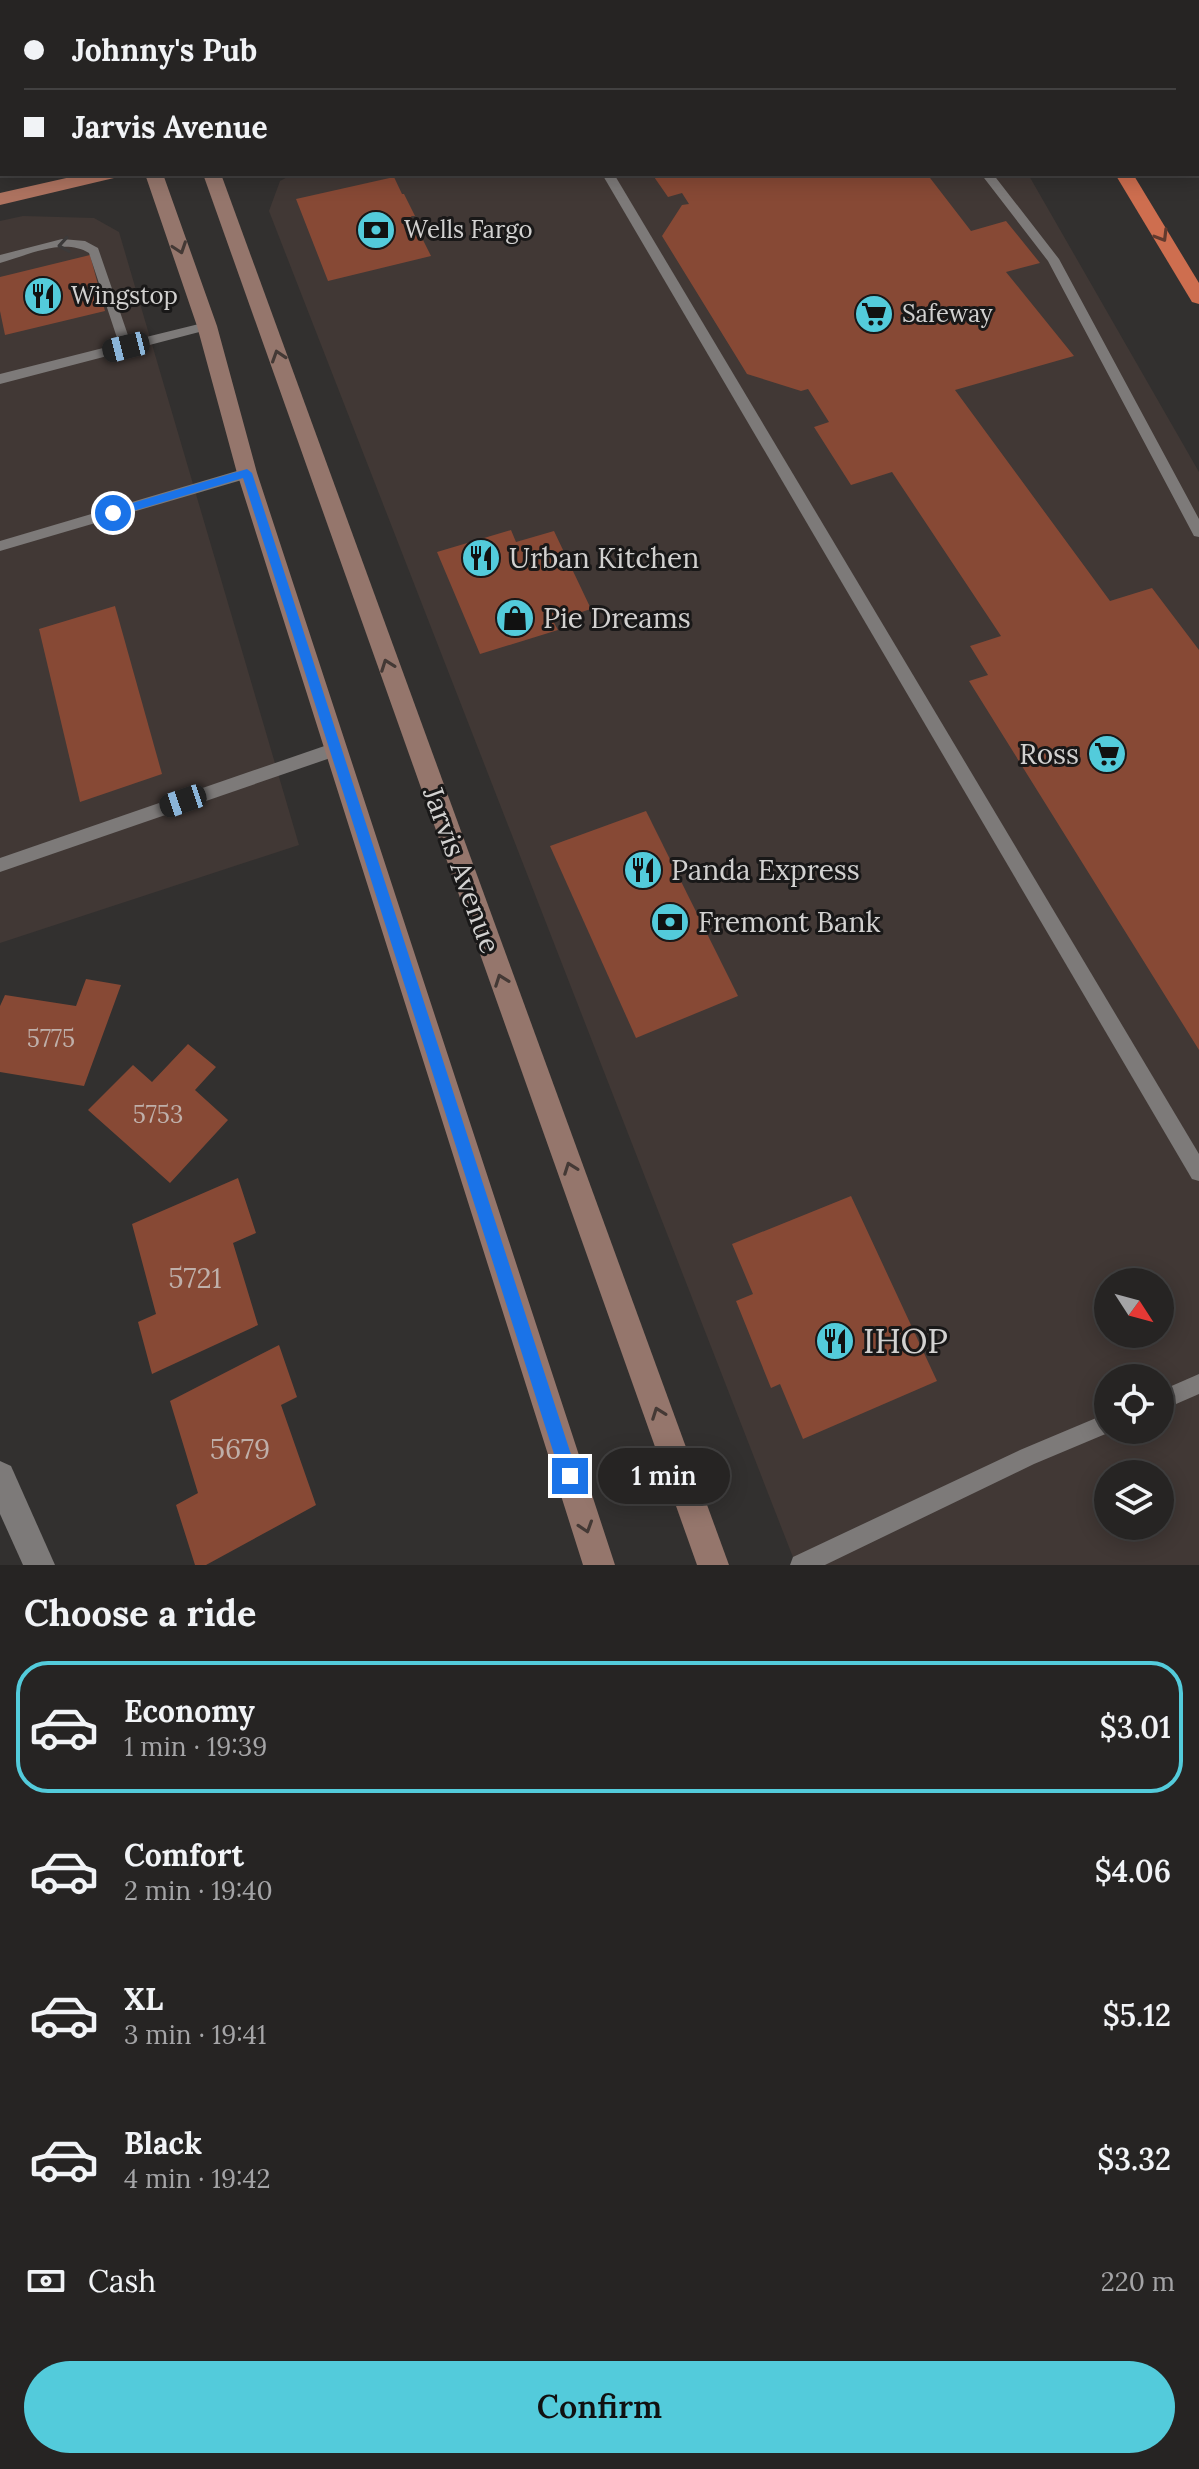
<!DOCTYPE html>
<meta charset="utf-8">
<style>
:root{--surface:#262423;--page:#2e2c2b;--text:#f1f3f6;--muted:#a4a4a6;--line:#424141;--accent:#53cbdb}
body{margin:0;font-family:Lora,serif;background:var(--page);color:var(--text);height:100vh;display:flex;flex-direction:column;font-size:30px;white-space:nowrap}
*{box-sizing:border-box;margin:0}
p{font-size:26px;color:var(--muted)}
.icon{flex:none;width:44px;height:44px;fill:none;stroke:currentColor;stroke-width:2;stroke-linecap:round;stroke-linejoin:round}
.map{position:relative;height:1565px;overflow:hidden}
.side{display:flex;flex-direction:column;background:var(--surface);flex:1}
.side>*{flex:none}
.guide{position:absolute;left:0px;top:0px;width:1200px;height:176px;box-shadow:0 4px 20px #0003,0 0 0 2px var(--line);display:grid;align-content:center;height:176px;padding:0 24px;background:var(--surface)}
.needle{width:52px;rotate:126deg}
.controls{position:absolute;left:1094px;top:1268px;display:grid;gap:16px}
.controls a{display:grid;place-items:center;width:80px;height:80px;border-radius:50%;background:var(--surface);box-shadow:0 4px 20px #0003,0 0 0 2px var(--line);font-size:40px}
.end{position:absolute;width:36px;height:36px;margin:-18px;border:10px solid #1a73e8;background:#fff;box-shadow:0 0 0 4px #fff}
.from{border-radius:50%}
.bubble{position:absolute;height:56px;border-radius:28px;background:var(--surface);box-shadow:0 4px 20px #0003,0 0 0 2px var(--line);font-size:26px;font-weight:600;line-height:56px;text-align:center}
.car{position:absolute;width:24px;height:48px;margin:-24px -12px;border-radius:10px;box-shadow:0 0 6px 2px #0007;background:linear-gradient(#222 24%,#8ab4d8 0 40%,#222 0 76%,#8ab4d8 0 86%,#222 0)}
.guide b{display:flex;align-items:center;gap:28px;height:76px;font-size:30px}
.guide b+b{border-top:2px solid var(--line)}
.guide i{width:20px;height:20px;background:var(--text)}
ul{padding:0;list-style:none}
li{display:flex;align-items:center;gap:24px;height:132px;margin:0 16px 12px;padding:0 8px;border:4px solid transparent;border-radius:32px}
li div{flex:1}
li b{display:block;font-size:30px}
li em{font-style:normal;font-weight:600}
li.selected{border-color:var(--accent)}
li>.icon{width:72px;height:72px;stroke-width:1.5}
h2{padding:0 24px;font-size:36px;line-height:96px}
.pay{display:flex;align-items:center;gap:20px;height:88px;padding:0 24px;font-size:30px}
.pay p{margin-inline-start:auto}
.cta{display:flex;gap:16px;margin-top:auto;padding:16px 24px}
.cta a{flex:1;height:92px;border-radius:48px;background:var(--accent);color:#111;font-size:32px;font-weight:600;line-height:92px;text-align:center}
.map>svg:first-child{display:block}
</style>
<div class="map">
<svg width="1199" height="1565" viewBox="0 0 1199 1565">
<rect width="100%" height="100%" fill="#32302f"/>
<g fill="#413835" fill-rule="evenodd">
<path d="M 293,174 L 1028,174 L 1199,472 L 1199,1565 L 796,1565 L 269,211 L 280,181 ZM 1108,1282 L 1160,1282 L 1160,1334 L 1108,1334 ZM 1108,1378 L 1160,1378 L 1160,1430 L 1108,1430 ZM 1108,1474 L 1160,1474 L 1160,1526 L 1108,1526 Z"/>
<polygon points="23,216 94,218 119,232 299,845 0,943 0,221"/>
</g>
<g fill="#874935">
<polygon points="652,174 927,174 971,231 1006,221 1040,263 1006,272 1074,356 955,390 1110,601 1152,588 1199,650 1199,1050 969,681 988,675 970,646 1001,636 892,472 851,485 814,427 829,422 808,389 801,391 747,374 662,236 682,205 689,204 682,193 668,197"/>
<polygon points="394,177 402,194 404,194 415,216 411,216 431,256 328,281 296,199"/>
<polygon points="90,255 105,311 5,335 0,311 0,277"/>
<polygon points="511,530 516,542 554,531 591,609 553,621 558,630 480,654 437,552"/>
<polygon points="115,606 162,774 80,802 39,629"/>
<polygon points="646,811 738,996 636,1038 550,846"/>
<polygon points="86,979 121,985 84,1086 0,1072 0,1006 5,995 76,1006"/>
<polygon points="188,1044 216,1067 195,1090 228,1120 170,1183 88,1110 133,1065 152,1082"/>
<polygon points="238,1178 256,1233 233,1243 258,1325 152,1374 138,1322 156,1314 132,1224"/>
<polygon points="851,1196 937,1381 803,1439 780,1384 771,1388 736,1301 753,1294 732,1244"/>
<polygon points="279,1345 297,1397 281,1405 316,1505 206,1565 195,1565 176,1505 198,1493 170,1401"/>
</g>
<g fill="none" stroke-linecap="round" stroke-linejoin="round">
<g fill="#7d7a79" fill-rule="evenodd">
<polygon points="31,0 41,0 42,2 32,2"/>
<polygon points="209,0 219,0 220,2 210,2"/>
<polygon points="356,0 366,0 367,2 357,2"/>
<polygon points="412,0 423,0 424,2 413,2"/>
<polygon points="0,21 2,21 0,28"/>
<polygon points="602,174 614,174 1199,1154 1199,1181 1192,1179"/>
<polygon points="981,174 993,174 1059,259 1199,519 1199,537 1194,536 1048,261"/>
<path d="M 62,239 L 85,241 L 98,248 L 130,341 L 207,322 L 213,326 L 207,330 L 0,384 L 0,374 L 119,344 L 89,253 C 63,237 26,256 0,263 L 0,255 Z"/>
<polygon points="247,468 252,469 254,473 252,477 0,551 0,541"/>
<polygon points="336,742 342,744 344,749 342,754 0,872 0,858"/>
<polygon points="1199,1374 1199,1394 1160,1411 1160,1391"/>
<polygon points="1108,1413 1108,1430 1115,1430 1034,1464 825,1565 790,1565 793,1557 1020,1450"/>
</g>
<polygon fill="#7d7a79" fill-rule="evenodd" points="0,1461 11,1466 55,1565 23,1565 0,1514"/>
<g fill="#95766c" fill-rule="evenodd">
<rect x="92" y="0" width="16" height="2"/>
<polygon points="138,0 154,0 155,2 139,2"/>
<polygon points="145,174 163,174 217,326 257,473 615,1565 583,1565 237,473 197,326"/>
<polygon points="203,174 221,174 729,1565 697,1565"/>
</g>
<polygon fill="#ae7360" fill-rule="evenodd" points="84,174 117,174 114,178 0,205 0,193"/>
<g fill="#ce6e4f" fill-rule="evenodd">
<polygon points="1009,0 1025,0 1026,2 1010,2"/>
<polygon points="1115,174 1133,174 1199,283 1199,304 1192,302"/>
</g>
</g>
<defs><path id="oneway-chevron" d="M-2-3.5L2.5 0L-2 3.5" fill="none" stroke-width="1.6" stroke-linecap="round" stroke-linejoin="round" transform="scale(2)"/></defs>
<use stroke="#613a2e" href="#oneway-chevron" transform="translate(1162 236) rotate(59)"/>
<use stroke="#3c3a3a" href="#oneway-chevron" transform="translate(64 245) rotate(171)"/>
<g stroke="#443935">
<use href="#oneway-chevron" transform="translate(180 248) rotate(71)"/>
<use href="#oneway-chevron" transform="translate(278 356) rotate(-108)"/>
<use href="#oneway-chevron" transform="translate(387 665) rotate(-110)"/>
<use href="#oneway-chevron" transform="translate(501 980) rotate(-110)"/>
<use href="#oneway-chevron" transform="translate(570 1168) rotate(-110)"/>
<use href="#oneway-chevron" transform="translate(658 1413) rotate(-110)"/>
<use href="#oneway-chevron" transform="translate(586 1527) rotate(72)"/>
</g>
<polygon fill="#1a73e8" points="247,469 252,473 578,1476 576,1482 570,1484 564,1482 561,1476 243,478 113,517 107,513 109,510"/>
<defs>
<g id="bank-disc" transform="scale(2)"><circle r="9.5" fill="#53cbdb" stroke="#191818"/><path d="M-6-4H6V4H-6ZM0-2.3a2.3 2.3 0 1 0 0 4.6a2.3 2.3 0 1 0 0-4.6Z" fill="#111"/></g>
<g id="restaurant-disc" transform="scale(2)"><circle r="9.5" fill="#53cbdb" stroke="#191818"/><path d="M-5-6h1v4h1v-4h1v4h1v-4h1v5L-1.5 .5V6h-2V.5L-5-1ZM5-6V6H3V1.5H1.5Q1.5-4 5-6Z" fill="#111"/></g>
<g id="supermarket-disc" transform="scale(2)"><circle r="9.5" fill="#53cbdb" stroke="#191818"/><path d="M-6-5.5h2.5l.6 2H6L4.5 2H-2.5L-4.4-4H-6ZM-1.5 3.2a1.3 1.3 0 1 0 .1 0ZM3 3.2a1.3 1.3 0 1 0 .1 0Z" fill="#111"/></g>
<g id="shop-disc" transform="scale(2)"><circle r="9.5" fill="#53cbdb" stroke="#191818"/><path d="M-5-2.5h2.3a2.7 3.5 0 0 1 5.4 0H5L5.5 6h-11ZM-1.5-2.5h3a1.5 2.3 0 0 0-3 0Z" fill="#111"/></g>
</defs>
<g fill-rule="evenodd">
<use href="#bank-disc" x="376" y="230"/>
<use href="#restaurant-disc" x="43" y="296"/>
<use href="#supermarket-disc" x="874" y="314"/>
<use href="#restaurant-disc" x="481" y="558"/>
<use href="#shop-disc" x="515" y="618"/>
<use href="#supermarket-disc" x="1107" y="754"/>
<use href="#restaurant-disc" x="643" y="870"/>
<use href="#bank-disc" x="670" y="922"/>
<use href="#restaurant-disc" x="835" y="1341"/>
</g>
<g text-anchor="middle" stroke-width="6" stroke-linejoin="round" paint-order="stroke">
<g font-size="24" fill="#d2d1d0" stroke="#191818" text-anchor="start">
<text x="404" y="238">Wells Fargo</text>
<text x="71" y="304">Wingstop</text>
<text x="902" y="322">Safeway</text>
</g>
<g font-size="24" fill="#bfafa9">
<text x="51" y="1047">5775</text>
<text x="158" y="1123">5753</text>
</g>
<g font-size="28" fill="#d2d1d0" stroke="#191818" text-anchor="start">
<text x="509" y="568">Urban Kitchen</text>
<text x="543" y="628">Pie Dreams</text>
<text x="1079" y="764" text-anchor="end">Ross</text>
<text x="671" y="880">Panda Express</text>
<text x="698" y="932">Fremont Bank</text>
</g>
<g font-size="28" fill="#d2d1d0" stroke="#191818">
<text transform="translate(462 870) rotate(70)" y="10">Jarvis Avenue</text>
</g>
<g font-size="28" fill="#bfafa9">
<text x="195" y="1288">5721</text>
<text x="240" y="1459">5679</text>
</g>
<g font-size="34" fill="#d2d1d0" stroke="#191818" text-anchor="start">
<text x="863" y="1353">IHOP</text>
</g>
</g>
</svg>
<div class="controls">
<a><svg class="needle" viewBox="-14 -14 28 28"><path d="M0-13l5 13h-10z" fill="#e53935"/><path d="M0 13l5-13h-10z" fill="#a4a4a6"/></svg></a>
<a><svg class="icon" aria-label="locate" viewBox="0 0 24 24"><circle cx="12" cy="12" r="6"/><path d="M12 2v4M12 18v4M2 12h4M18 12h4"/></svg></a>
<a><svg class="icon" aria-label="layers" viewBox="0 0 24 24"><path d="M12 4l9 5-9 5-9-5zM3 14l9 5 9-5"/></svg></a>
</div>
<i class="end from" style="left:113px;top:513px"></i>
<i class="end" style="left:570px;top:1476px"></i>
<div class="bubble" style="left:598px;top:1448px;width:132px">1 min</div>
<i class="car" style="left:126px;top:347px;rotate:256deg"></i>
<i class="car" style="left:183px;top:801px;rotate:251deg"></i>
<div class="guide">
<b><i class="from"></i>Johnny's Pub</b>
<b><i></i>Jarvis Avenue</b>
</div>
</div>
<section class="side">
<h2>Choose a ride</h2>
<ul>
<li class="selected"><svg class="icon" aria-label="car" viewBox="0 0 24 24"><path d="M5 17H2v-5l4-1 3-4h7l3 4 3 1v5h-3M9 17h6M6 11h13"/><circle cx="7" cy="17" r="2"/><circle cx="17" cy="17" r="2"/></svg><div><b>Economy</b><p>1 min · 19:39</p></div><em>$3.01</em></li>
<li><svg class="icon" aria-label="car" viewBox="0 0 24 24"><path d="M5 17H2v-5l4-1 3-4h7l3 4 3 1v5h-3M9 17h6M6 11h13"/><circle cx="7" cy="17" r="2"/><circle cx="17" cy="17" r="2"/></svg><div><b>Comfort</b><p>2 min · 19:40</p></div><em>$4.06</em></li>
<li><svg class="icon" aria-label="car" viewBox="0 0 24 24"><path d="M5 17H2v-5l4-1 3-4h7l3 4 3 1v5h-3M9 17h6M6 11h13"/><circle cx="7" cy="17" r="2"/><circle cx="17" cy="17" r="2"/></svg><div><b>XL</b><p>3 min · 19:41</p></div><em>$5.12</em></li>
<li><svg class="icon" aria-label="car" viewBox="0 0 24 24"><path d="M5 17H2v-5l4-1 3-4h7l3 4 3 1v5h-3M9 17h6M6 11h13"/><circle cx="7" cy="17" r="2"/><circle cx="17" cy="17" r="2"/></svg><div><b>Black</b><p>4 min · 19:42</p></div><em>$3.32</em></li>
</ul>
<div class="pay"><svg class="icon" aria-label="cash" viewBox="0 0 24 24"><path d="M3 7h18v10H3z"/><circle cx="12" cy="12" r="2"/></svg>Cash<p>220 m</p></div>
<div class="cta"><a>Confirm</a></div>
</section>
